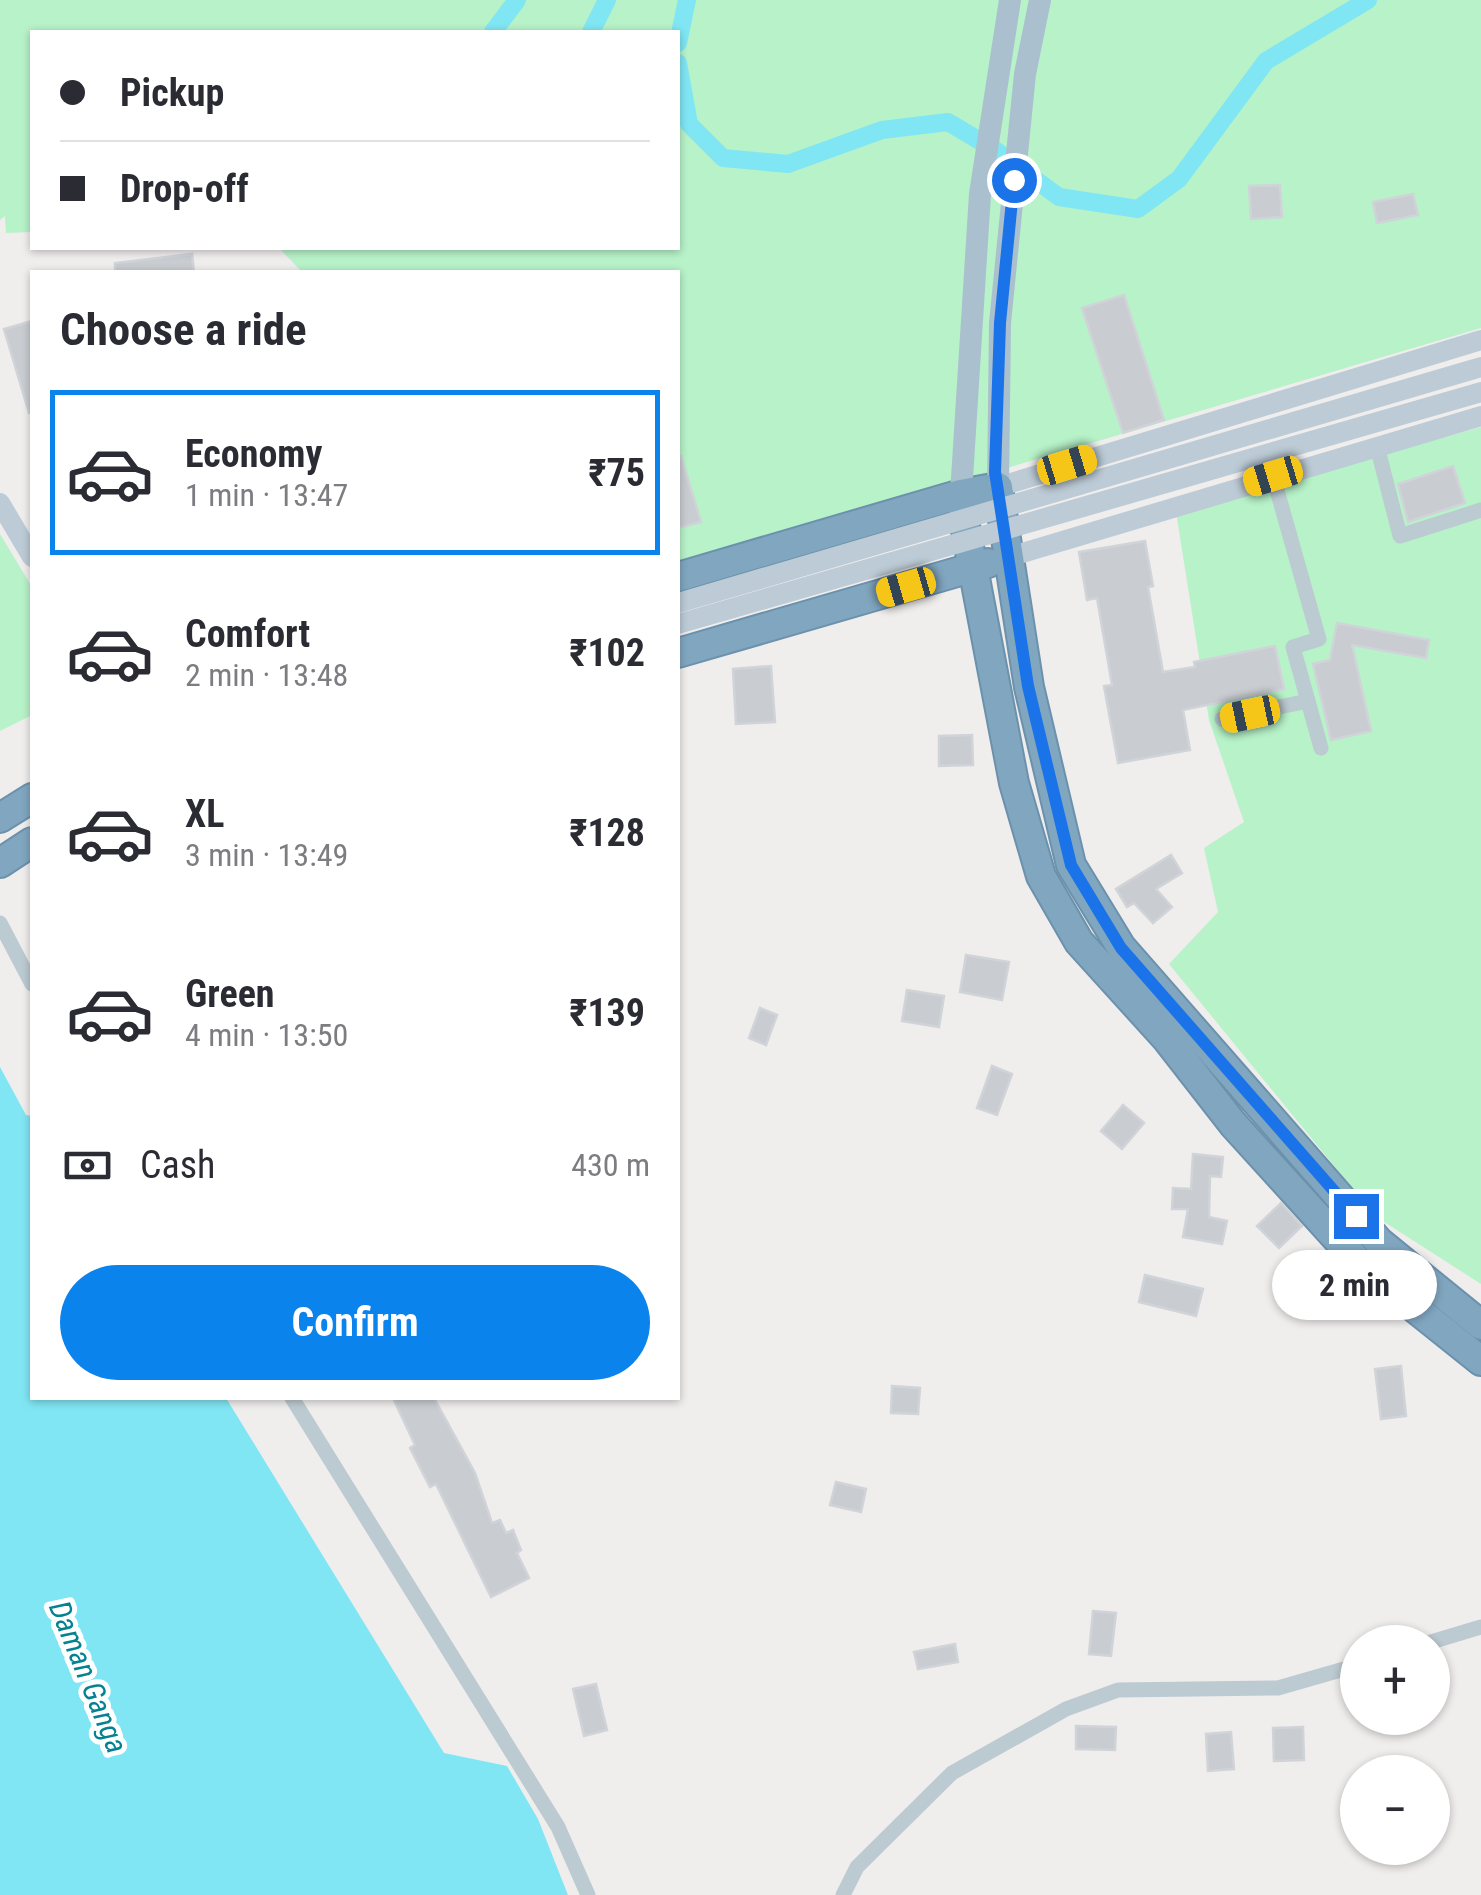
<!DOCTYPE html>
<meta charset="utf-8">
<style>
:root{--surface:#fff;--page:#f7f7f7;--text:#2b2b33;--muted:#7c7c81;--line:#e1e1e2;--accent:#0b83ec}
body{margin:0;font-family:"Roboto Condensed",sans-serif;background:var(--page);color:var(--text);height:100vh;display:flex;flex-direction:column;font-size:38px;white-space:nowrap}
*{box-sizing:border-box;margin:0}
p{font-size:32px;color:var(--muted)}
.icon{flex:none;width:55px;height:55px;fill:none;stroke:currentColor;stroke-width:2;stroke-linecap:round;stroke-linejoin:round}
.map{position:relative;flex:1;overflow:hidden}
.drawer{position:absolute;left:30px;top:270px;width:650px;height:1130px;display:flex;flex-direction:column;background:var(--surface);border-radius:0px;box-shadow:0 2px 8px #0004}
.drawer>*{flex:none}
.banner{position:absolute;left:30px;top:30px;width:650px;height:220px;border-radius:0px;box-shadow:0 2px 8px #0004;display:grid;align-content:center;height:220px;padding:0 30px;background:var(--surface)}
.controls{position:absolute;left:1340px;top:1625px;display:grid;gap:20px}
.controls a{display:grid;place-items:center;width:110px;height:110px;border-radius:50%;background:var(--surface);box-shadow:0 2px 8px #0004;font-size:50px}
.end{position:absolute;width:45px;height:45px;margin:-22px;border:12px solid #1a73e8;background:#fff;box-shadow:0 0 0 5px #fff}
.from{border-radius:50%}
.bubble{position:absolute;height:70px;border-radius:35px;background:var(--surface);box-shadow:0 2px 8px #0004;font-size:32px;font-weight:700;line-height:70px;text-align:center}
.car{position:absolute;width:30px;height:60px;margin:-30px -15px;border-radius:12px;box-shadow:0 0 8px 2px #0007;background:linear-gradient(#f5c518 24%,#345 0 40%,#f5c518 0 76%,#345 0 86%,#f5c518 0)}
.banner b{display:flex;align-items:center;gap:35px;height:95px;font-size:38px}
.banner b+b{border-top:2px solid var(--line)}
.banner i{width:25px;height:25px;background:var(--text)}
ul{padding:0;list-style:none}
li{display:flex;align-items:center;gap:30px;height:165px;margin:0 20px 15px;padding:0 10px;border:5px solid transparent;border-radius:0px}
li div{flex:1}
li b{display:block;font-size:38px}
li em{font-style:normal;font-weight:700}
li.selected{border-color:var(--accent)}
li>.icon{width:90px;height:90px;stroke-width:1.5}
h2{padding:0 30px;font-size:45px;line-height:120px}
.pay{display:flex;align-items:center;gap:25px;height:110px;padding:0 30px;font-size:38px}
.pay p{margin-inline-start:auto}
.action{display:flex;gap:20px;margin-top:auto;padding:20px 30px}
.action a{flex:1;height:115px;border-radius:60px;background:var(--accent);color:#fff;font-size:40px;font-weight:700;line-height:115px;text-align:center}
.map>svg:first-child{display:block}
</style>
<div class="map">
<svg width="1481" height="1895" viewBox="0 0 1481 1895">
<rect width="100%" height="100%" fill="#f0eded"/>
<g fill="#b7f2c8">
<polygon points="0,0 1481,0 1481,328 678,565 678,272 302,272 279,248 678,248 678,32 32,32 32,232 6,233 5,216 0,220"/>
<polygon points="1481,427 1481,1284 1375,1216 1169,964 1218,912 1204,848 1244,822 1209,720 1176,512"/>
<polygon points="0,534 32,587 32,715 0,731"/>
</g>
<polygon fill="#80e6f3" points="0,1067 26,1115 32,1116 32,1398 226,1398 444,1753 507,1766 538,1819 568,1895 0,1895"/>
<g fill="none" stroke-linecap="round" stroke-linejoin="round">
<g stroke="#80e6f3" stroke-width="18">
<polyline points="493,32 517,0"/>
<polyline points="591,32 607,0"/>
<polyline points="678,43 687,0"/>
<polyline points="678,63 689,124 723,158 788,164 882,130 948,122 995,150 1059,197 1138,209 1179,179 1266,61 1368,0"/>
</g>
</g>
<g fill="#c9cdd2" stroke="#d0d4d9" stroke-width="2.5">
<polygon points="1280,185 1282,217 1251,219 1249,186"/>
<polygon points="1413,194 1418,215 1377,223 1373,202"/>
<polygon points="192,254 194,272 115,272 115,263"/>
<polygon points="1124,295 1164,420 1123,433 1082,308"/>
<polygon points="32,321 32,412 29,413 4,329"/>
<polygon points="681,456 701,522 678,528 678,457"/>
<polygon points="1453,466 1465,503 1408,522 1398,484"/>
<polygon points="1145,541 1153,586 1148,587 1163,672 1195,667 1194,662 1275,646 1284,689 1183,710 1190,750 1118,763 1104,686 1112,685 1097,598 1087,600 1079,552"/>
<polygon points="1337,623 1429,640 1426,658 1352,645 1371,731 1331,740 1313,664 1330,660"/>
<polygon points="771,666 775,722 736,724 733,669"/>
<polygon points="972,735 973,765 939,766 939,736"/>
<polygon points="1171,855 1182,873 1156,889 1172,907 1153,923 1134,903 1127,907 1116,889"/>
<polygon points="966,955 1009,962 1002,1000 960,992"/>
<polygon points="907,990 944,996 939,1027 902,1021"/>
<polygon points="760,1008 777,1015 766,1045 749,1038"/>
<polygon points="992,1066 1012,1074 997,1115 977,1108"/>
<polygon points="1123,1105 1144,1123 1122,1149 1101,1131"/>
<polygon points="1193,1154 1223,1157 1221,1177 1210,1176 1209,1217 1227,1221 1222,1244 1183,1237 1188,1209 1172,1209 1173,1188 1191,1189"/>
<polygon points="1281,1203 1302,1226 1279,1248 1257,1226"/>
<polygon points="1145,1275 1203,1289 1196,1316 1139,1302"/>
<polygon points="1401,1366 1406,1416 1381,1419 1375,1369"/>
<polygon points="892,1386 920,1388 918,1414 891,1413"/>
<polygon points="393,1398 434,1398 475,1473 492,1523 500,1520 506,1533 513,1530 521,1550 517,1553 529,1578 491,1597 436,1484 430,1487 410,1448 415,1445"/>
<polygon points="836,1482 866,1489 861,1512 830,1505"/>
<polygon points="1093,1611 1116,1613 1111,1656 1089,1654"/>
<polygon points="955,1644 958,1662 918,1669 914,1652"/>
<polygon points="596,1684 607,1730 584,1736 573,1689"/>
<polygon points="1076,1726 1116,1727 1115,1750 1076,1749"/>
<polygon points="1303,1727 1304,1760 1274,1761 1273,1728"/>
<polygon points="1231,1732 1234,1769 1208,1771 1206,1734"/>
</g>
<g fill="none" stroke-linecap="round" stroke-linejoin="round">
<g stroke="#6c91ac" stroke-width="32">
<g id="highway">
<polyline points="963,515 1014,783 1041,876 1079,942 1166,1038 1233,1124 1361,1265 1481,1361"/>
<polyline points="678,577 961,494 998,487 1029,687 1071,865 1121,947 1379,1242 1481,1325"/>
<polyline points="678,653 988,563"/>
<polyline points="0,818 32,798"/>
<polyline points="0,863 32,842"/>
</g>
</g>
<g stroke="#bccad1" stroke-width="15">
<polyline points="1377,446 1400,536 1481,510"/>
<polyline points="1273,476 1319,639 1293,647 1321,748"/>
<polyline points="1222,719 1308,701"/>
<polyline points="0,923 32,984"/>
<polyline points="292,1398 558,1827 588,1895"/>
<polyline points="1431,1642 1481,1627"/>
<polyline points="843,1895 857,1867 952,1773 1066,1709 1118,1690 1278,1688 1358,1665"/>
</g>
<g stroke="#bccbd6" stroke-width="20">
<polyline points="998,487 1481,340"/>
<polyline points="0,503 32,557"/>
<polyline points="1009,557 1481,416"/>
</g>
<g stroke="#aac0cf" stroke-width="22">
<polyline points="998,487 1000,323 1025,74 1040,0"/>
<polyline points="961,494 980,194 1010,0"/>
</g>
<use href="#highway" stroke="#80a6c0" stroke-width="28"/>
<g stroke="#bccbd6" stroke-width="20">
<polyline points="678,603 1481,367"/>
<polyline points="678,624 1481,392"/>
</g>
</g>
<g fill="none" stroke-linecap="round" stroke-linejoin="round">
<polyline stroke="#1a73e8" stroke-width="12" points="1014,180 1000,323 995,472 1028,686 1071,865 1121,948 1356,1216"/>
</g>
<g text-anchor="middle" stroke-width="10" stroke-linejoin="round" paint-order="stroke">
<g font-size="30" font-style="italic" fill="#048292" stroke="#fff">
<text transform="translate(88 1677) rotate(68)" y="10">Daman Ganga</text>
</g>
</g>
</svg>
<div class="controls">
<a>+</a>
<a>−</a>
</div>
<i class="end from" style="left:1014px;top:180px"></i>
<i class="end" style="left:1356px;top:1216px"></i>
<div class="bubble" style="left:1272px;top:1250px;width:165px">2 min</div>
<i class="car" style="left:1067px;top:465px;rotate:73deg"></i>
<i class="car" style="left:1273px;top:476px;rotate:253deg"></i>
<i class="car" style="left:906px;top:587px;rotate:254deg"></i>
<i class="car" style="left:1250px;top:714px;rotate:258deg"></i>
<div class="banner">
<b><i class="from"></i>Pickup</b>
<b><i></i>Drop-off</b>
</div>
<section class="drawer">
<h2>Choose a ride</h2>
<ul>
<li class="selected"><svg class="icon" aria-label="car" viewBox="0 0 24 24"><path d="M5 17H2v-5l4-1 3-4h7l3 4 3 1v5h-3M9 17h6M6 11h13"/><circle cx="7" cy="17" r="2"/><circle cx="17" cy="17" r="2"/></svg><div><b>Economy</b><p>1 min · 13:47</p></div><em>₹75</em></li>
<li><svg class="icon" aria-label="car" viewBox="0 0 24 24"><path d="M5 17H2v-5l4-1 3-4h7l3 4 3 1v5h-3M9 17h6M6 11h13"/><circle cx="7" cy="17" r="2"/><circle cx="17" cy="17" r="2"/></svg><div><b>Comfort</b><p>2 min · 13:48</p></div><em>₹102</em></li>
<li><svg class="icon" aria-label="car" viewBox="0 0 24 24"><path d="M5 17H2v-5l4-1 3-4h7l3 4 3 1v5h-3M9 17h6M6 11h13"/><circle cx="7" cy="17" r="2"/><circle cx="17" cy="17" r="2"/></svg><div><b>XL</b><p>3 min · 13:49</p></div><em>₹128</em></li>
<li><svg class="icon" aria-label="car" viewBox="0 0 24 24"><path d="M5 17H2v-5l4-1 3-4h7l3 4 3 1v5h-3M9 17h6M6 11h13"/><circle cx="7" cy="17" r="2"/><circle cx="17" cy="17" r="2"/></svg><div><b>Green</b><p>4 min · 13:50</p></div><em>₹139</em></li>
</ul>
<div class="pay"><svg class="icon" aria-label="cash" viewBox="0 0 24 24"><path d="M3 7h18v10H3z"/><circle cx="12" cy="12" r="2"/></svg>Cash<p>430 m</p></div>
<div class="action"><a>Confirm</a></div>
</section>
</div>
